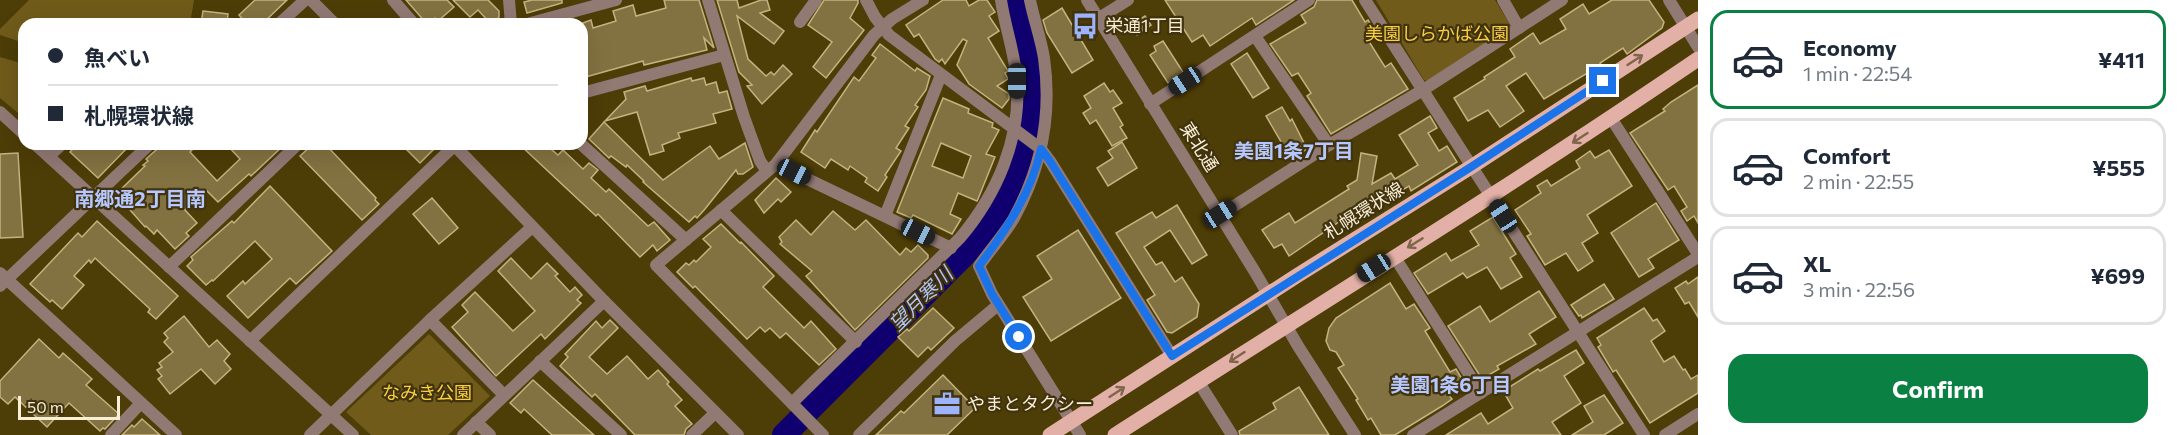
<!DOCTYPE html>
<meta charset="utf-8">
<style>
:root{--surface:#fff;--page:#f6f6f7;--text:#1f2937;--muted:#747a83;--line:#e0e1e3;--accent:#0b8043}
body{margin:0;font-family:Commissioner,"Noto Sans JP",sans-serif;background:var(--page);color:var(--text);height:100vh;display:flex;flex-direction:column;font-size:22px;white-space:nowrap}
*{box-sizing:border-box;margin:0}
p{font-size:20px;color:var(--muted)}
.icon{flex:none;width:33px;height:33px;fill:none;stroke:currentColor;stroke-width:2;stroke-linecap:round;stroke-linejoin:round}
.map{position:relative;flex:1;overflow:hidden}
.side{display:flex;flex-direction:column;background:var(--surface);width:480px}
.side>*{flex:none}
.banner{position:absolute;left:18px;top:18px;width:570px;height:132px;border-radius:18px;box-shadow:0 6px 24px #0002;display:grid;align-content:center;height:132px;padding:0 30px;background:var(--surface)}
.scale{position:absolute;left:18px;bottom:15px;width:102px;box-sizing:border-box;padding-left:6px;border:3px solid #f9efd6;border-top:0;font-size:16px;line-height:21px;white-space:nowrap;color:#f9efd6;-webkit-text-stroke:4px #40330d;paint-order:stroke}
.end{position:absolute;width:27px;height:27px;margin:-14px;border:8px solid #1a73e8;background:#fff;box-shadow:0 0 0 3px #fff}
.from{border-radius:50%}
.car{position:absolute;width:18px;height:36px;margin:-18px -9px;border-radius:8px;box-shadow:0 0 4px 2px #0007;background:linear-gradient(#222 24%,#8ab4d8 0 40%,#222 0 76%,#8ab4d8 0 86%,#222 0)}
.banner b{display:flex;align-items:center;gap:21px;height:57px;font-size:22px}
.banner b+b{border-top:2px solid var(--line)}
.banner i{width:15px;height:15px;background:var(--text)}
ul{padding:10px 0 0;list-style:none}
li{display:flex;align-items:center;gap:18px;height:99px;margin:0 12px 9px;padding:0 18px;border:3px solid var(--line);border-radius:18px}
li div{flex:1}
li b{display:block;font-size:22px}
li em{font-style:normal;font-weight:700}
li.selected{border-color:var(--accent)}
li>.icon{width:54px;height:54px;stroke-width:1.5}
.cta{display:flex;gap:12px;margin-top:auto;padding:12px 30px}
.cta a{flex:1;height:69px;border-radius:18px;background:var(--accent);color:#fff;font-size:24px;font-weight:700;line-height:69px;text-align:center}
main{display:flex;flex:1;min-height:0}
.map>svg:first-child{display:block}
</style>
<main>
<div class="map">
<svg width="1698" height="435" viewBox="0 0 1698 435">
<rect width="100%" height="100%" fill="#4d3d07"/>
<g fill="#705b1a">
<polygon points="29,0 194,0 190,24 24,24 24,43 0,35 0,29"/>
<polygon points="1376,0 1495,0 1511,26 1429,81 1424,80"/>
<polygon points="0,57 24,64 24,118 0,98"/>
<polygon points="429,334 490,396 448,435 371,435 346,412"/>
</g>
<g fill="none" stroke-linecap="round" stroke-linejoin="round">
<polyline stroke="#10006f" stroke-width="24" points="784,435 974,245 1005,203 1015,182 1026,150 1032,116 1033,95 1028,61 1014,0"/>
</g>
<g fill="#837241" stroke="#c4b27f" stroke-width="1.5" fill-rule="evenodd">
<polygon points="255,0 287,0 262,24 247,24 239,15"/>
<polygon points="406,0 447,0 454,7 438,21 435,18 427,24"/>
<polygon points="453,0 488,0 499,11 499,17 491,24 478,10 470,17"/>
<polygon points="532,0 562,0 562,3 527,13 524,2"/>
<polygon points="664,0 699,0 714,48 704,38 707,50 644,65 643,61 582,78 582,24 580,24 591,20 593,28 616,21 613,11 633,5 636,16 666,8"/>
<polygon points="717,0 737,0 739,8 761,0 767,0 770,10 760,13 784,31 774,44 737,16 748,59 766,76 771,72 774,75 783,65 792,74 762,104 747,86 752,85 739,72"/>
<polygon points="824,0 858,0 858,3 850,18 864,30 826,78 813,67 832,42 808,25"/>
<polygon points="943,0 966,0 969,6 979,0 987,0 995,12 989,16 999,31 988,38 1008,71 1005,73 1008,79 997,86 1009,94 1009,99 1002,108 969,84 957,65 967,41 963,39 945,64 942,59 939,62 935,59 919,34 914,37 906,25"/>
<polygon points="1165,0 1294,0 1256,25 1252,18 1210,46 1203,35 1192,42"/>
<polygon points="1317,0 1352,0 1365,22 1368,20 1377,34 1368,40 1385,67 1391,63 1408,89 1331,134 1307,96 1311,93 1298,73 1292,76 1270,44 1306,23 1301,15 1314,7"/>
<polygon points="1612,0 1649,0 1664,22 1662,28 1627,54 1623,48 1600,63 1601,65 1544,99 1526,73 1506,86 1524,111 1500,127 1488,110 1468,121 1454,98 1485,79 1484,77 1515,57 1510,49 1533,33 1540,44 1566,29 1560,19 1583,4 1589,14"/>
<polygon points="1062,8 1093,60 1072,73 1047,33 1043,20"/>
<polygon points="203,11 228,14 227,24 201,24"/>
<polygon points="1145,16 1151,25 1137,35 1131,25"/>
<polygon points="1163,41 1183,72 1168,83 1150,55 1156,51 1154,46"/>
<polygon points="880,44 915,71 917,68 930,76 926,90 915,105 918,107 905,126 909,128 896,148 901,151 885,175 887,177 878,191 865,182 867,178 850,166 848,170 831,159 825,168 801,152 815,130 817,132 854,77 859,81 876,58 872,55"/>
<polygon points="1247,53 1269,88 1253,98 1231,64"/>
<polygon points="691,78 692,81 704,78 706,85 716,82 719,93 727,91 732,109 713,114 716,123 678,133 680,138 662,145 664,151 650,155 637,112 605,121 626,99 624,92 645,86 647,91"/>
<polygon points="1104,83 1110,92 1113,90 1122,103 1113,108 1123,125 1120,127 1127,138 1112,146 1096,120 1090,124 1083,113 1091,108 1084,96"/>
<polygon points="1698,85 1698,223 1694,216 1687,221 1681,211 1687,207 1674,186 1668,190 1630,133 1665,111 1663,109 1671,102"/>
<path d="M 943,98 L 969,109 L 968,113 L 993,123 L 992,127 L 999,130 L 986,154 L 995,157 L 978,199 L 977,201 L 958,193 L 950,214 L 961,219 L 952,234 L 913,215 L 911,218 L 897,212 ZM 941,143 L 971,156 L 963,178 L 932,166 Z"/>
<polygon points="1282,107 1290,121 1292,119 1307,149 1291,159 1266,116"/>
<polygon points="1430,116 1437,128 1428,133 1439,151 1447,146 1457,162 1411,191 1409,186 1358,216 1355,211 1289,256 1282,244 1274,248 1262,230 1289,213 1295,223 1349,189 1347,186 1357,180 1361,153 1377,156 1372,184 1391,173 1395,179 1418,165 1399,135"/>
<polygon points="604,122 663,180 710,146 719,159 745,143 753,167 743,174 738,174 736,170 705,209 697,218 695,216 689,222 643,182 644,181 627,165 626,167 611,156 609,158 589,139"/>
<polygon points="1122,142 1137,168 1108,186 1097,168 1113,158 1108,151"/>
<polygon points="78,144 131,144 98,178 70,152"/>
<polygon points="158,144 198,144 190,152 217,181 240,159 226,144 285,144 251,176 249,174 218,202 206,190 185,210 197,223 186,233 189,236 175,249 157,230 154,234 146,226 145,227 116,194 145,166 143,165 148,161 146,159 156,150"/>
<polygon points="313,144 325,144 376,198 375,200 379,204 362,220 300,156"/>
<polygon points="401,144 439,144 420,163"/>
<polygon points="519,144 545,144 558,155 563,150 583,169 589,163 598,170 591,178 606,192 609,189 648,226 654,222 670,240 657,251 653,245 640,257 598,214 596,216"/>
<polygon points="1609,150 1632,186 1587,215 1598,233 1582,243 1593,261 1578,271 1566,253 1545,265 1527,236 1531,234 1515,210 1541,193 1537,186 1547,180 1551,186 1580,168 1576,161 1590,151 1595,158"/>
<polygon points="18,153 23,237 0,238 0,154"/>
<polygon points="776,178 791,192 781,202 778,199 764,213 755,200"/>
<polygon points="270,186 332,251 296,284 290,278 248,318 227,296 243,281 245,284 272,259 255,241 213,281 212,280 206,285 187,266 193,260 191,257 232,221 234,223"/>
<polygon points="432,198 458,228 439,244 413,214"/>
<polygon points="1656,203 1679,240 1648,259 1654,268 1639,277 1611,233"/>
<polygon points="1177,205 1207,255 1192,264 1170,230 1144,247 1156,265 1162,262 1175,282 1182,277 1199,304 1197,317 1172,333 1167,332 1147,300 1155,295 1116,233 1152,212 1156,218"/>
<polygon points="833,211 855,230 866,220 900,255 906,248 911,252 918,245 928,255 928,258 855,330 806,276 812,271 780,244 782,242 779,237 796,220 811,235"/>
<polygon points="1493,217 1516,254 1510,258 1522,277 1501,289 1487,267 1467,278 1463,273 1428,294 1414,273 1446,253 1451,261 1479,245 1470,231"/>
<polygon points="97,221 178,296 156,319 148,312 150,309 95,258 91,263 89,260 74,276 84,285 62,309 52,300 50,302 30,284 78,233 82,237"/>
<polygon points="721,224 740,243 741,242 774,276 763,287 804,328 811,321 836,349 819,365 786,333 780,338 770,328 765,332 760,327 747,339 695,286 693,288 677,272 686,263 689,265 694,260 696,262 711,247 703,239"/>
<polygon points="1078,230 1121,298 1051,341 1023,297 1052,279 1037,256"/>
<polygon points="511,258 531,279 547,263 558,274 555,276 570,292 575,287 582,295 577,300 581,303 545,339 541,334 496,376 452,327 468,312 462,305 475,292 513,331 535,311 498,271"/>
<polygon points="1698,277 1698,317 1689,302 1685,304 1675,288 1686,281 1688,284"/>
<polygon points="1390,283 1406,309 1414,304 1430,328 1425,331 1450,372 1456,369 1465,384 1448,394 1452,399 1442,406 1395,435 1381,435 1371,418 1368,420 1356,400 1358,399 1338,368 1344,365 1336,352 1330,350 1326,341 1329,328 1336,318"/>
<polygon points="1604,284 1614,299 1582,318 1581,315 1579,316 1571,305"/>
<polygon points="1539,291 1556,317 1529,334 1536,344 1497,366 1499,369 1482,379 1448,326 1480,306 1490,322"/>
<polygon points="933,308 954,328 931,350 928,347 918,357 898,337 907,329 909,331"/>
<polygon points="1644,308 1653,321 1657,319 1665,331 1651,341 1664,362 1674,356 1683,370 1685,369 1691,379 1698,375 1698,393 1650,423 1616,370 1613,372 1598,347 1601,345 1597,338"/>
<polygon points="184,316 209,347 217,340 230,354 224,361 231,369 215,384 201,369 170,394 158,379 162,376 157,370 162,367 159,363 173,352 164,342 168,338 164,333"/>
<polygon points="610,320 618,328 589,357 607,374 627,356 648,379 658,370 669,382 667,384 682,400 675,406 692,424 686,429 684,435 635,435 595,394 592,397 560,366 568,357 565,354 596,321 602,328"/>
<polygon points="39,339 59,358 63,353 92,379 86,385 119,414 105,429 103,428 100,431 69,403 47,427 15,397 8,404 0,397 0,381"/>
<polygon points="1576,350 1584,363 1564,376 1581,403 1552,422 1561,435 1446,435 1481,413 1488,424 1513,408 1503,391 1538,369 1540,371"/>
<polygon points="943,375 975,408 947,435 876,435 901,411 904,413"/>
<polygon points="533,380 594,435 552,435 524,409 521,413 510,403"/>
<polygon points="1299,387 1329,435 1240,435 1239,431 1276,409 1273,403"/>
<polygon points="1604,395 1623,423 1604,435 1572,435 1593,422 1584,406"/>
<polygon points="142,419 160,435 122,435 132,425 134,427"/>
</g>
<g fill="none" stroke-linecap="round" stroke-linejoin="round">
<g stroke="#917974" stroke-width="12">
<polyline points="311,0 335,24"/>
<polyline points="393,0 414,24"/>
<polyline points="509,0 511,24"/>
<polyline points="708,0 744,117 760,161 767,171"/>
<polyline points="866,0 875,17 889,35 1041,149 1050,161 1172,356"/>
<path d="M 1030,0 C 1034,20 1041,39 1044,58 C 1052,114 1041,169 1014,218 C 1004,235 990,250 979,266 L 992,294 L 1080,435"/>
<polyline points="1365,0 1644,435"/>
<polyline points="1503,0 1519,28"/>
<polyline points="1099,18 1128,0"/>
<polyline points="800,22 816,0"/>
<polyline points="279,24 305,0"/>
<polyline points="527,24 616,0"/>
<polyline points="1255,36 1329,145"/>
<polyline points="582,93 724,55"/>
<polyline points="1150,104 1309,0"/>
<polyline points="0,112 24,134"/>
<polyline points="1611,118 1698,254"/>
<polyline points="35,144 353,435"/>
<polyline points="453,144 604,301 738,435"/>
<polyline points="581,144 686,240"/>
<polyline points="49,156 62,144"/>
<polyline points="776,164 951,248"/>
<polyline points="721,210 856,342"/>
<polyline points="1220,215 1329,145 1423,90 1562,0"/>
<polyline points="885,216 941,75"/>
<polyline points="1394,256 1481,393"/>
<polyline points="169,267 298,144"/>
<polyline points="0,273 176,435"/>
<polyline points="0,286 150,144"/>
<polyline points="430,320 504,395"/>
<polyline points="250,341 454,146"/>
<polyline points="540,361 621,435"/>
<polyline points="1198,381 1232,435"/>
<path d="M 792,403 L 960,238 C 997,194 1021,139 1017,81 C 1015,54 1005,27 1001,0"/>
<polyline points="476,422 490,435"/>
<polyline points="111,435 141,403"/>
<polyline points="310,435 430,320 532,227"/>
<polyline points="463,435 604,301"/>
<polyline points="692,435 715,413"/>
<polyline points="823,435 656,265 776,164 874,35 892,19 923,0"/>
<polyline points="859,435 955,341 998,305"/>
<polyline points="1413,435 1698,257"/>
</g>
<g stroke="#917974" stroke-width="12">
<polyline points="1087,0 1255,272 1298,346 1355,435"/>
<polyline points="1669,0 1698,47"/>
<polyline points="1665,435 1698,414"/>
</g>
<g stroke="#e2b0a7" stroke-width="15">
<polyline points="1050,435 1298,275 1471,167 1698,19"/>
<path d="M 1115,435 C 1310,310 1507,189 1698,59"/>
</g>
</g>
<defs><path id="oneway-shaft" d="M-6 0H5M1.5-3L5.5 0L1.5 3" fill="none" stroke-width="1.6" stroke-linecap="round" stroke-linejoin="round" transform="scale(1.5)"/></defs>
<g stroke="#81654b">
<use href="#oneway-shaft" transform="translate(1635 60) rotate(-33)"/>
<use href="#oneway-shaft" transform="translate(1580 138) rotate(147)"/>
<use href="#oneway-shaft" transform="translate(1415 243) rotate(148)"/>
<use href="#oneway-shaft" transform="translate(1237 357) rotate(147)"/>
<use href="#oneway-shaft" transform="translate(1117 392) rotate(-33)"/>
</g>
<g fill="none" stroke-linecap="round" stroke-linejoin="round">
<path stroke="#1a73e8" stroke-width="8" d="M 1019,337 L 992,294 L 979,266 C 1006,230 1031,194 1041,149 L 1050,161 L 1172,356 L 1471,167 L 1603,81"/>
</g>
<defs>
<g id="bus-bare" transform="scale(2.07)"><path d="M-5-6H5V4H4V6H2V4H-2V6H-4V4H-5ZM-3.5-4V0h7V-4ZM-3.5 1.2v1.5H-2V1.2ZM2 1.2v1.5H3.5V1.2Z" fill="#9db4fd" stroke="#40330d" stroke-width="2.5" paint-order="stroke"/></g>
<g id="office-bare" transform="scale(2.07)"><path d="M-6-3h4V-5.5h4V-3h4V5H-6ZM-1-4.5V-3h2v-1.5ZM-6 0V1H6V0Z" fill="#9db4fd" stroke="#40330d" stroke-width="2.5" paint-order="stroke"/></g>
</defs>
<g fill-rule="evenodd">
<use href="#bus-bare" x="1085" y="26"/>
<use href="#office-bare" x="947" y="404"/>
</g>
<g text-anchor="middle" stroke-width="4.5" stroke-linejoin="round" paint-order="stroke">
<g font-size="18" fill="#f9efd6" stroke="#40330d" text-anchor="start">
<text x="1105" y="32">栄通1丁目</text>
<text x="967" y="410">やまとタクシー</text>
</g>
<g font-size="18" fill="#fbcf44" stroke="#40330d">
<text x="1437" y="40">美園しらかば公園</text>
<text x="427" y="399">なみき公園</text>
</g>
<g font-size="18" fill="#f9efd6" stroke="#40330d">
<text transform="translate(1199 147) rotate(58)" y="6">東北通</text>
<text transform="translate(1364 211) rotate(-32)" y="6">札幌環状線</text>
</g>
<g font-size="20" font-weight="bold" fill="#b6c8ff" stroke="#40330d">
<text x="1294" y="158">美園1条7丁目</text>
<text x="140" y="206">南郷通2丁目南</text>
<text x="1451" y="392">美園1条6丁目</text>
</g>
<g font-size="20" font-style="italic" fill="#b3c4fa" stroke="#40330d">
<text transform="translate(921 299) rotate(-45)" y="7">望月寒川</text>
</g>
</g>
</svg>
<div class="scale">50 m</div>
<i class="end from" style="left:1019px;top:337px"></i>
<i class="end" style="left:1603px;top:81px"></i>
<i class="car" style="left:1017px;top:81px;rotate:180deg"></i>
<i class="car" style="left:1185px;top:81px;rotate:237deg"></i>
<i class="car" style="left:794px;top:172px;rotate:116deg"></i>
<i class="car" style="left:1220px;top:214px;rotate:58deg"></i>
<i class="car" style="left:1503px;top:216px;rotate:327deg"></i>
<i class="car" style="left:918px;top:232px;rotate:116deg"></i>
<i class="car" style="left:1374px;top:268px;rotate:238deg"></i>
<div class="banner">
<b><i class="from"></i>魚べい</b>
<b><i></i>札幌環状線</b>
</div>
</div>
<section class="side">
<ul>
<li class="selected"><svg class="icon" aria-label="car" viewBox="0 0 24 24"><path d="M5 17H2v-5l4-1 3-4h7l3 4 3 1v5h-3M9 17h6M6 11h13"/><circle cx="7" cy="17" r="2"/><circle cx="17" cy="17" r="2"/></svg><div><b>Economy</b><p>1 min · 22:54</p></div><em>¥411</em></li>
<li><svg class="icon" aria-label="car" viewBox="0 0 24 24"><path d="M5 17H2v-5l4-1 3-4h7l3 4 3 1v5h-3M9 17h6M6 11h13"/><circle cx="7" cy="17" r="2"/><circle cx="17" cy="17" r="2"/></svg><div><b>Comfort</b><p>2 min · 22:55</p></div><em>¥555</em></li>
<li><svg class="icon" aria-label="car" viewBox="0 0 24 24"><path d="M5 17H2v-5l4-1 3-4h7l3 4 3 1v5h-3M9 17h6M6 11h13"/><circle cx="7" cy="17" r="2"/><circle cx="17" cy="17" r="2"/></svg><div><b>XL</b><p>3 min · 22:56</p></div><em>¥699</em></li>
</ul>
<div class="cta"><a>Confirm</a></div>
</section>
</main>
